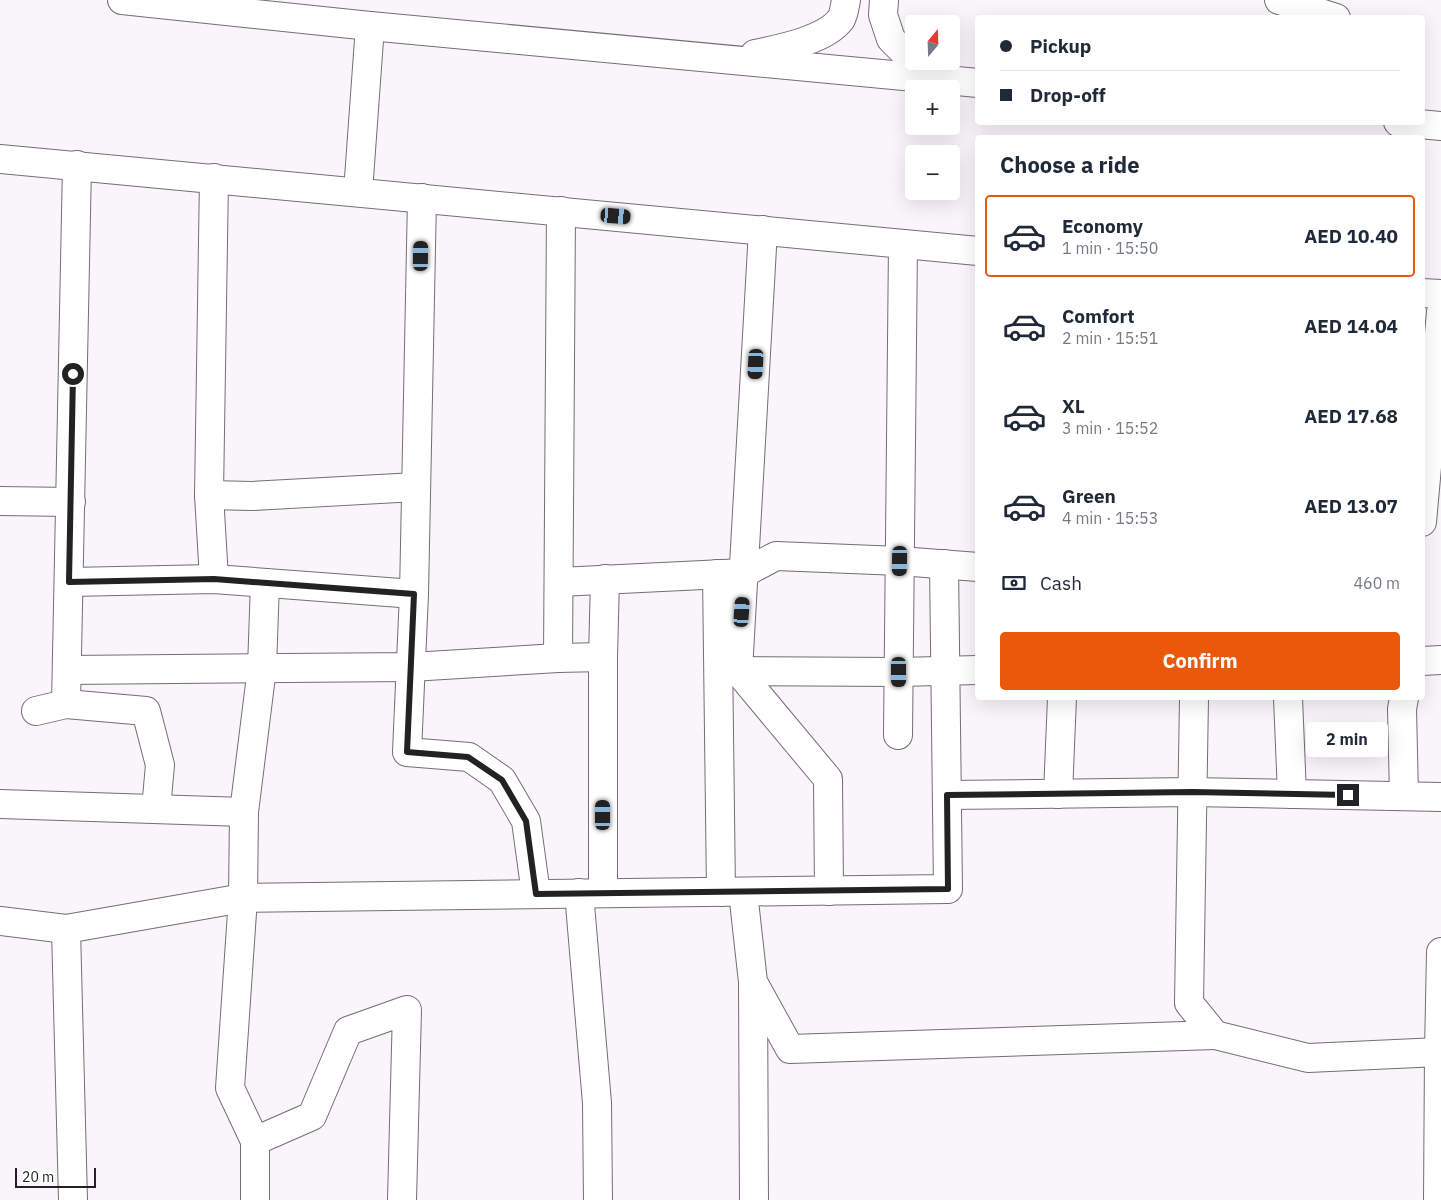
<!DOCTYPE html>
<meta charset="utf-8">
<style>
:root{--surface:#fff;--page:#f6f6f7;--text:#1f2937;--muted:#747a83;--line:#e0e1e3;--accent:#ea580c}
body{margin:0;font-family:"IBM Plex Sans",sans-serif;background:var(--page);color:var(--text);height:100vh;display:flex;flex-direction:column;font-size:19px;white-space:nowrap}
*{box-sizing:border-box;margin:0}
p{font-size:16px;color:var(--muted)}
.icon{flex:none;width:28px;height:28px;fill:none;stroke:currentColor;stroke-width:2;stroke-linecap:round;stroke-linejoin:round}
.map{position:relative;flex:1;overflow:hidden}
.sheet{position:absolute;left:975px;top:135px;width:450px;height:565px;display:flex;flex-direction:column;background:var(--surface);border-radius:5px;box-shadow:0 5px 20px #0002}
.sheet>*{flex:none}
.banner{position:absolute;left:975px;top:15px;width:450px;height:110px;border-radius:5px;box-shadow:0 5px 20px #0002;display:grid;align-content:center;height:110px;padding:0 25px;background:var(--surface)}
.needle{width:32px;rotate:19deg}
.controls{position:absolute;left:905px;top:15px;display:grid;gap:10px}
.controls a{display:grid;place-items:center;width:55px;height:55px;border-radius:5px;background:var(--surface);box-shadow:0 5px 20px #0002;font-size:25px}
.scale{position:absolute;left:15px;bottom:12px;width:81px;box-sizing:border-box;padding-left:5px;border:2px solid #222123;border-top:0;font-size:14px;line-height:18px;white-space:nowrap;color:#222123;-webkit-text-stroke:4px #fff;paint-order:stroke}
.end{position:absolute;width:22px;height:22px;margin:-11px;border:6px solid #222123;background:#fff;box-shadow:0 0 0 2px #fff}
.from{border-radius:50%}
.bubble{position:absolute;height:35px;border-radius:5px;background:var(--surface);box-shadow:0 5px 20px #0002;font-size:16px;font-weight:800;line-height:35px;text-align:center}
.car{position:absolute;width:15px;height:30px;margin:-15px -8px;border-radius:6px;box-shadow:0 0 4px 1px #0007;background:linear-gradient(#222 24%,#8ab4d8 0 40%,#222 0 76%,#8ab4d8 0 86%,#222 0)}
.banner b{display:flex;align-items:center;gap:18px;height:48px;font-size:19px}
.banner b+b{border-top:1px solid var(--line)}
.banner i{width:12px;height:12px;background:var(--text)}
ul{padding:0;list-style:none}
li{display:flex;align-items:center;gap:15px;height:82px;margin:0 10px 8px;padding:0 15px;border:2px solid transparent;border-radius:5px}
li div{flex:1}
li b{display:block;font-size:19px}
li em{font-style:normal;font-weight:800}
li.selected{border-color:var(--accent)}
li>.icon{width:45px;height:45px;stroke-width:1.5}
h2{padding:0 25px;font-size:22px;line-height:60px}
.pay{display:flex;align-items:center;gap:12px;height:55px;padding:0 25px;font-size:19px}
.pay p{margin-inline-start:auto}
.cta{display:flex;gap:10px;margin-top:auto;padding:10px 25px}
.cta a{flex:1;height:58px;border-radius:5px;background:var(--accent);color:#fff;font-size:20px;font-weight:800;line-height:58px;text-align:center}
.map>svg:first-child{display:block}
</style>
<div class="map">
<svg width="1441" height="1200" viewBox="0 0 1441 1200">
<rect width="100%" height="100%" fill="#faf5fb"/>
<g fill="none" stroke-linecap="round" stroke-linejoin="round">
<g stroke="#736e73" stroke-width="30">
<g id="street">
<polyline points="0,159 978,251"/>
<polyline points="214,178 209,495 214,579"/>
<polyline points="358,192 370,26"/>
<polyline points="422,198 414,594 407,752 469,757 502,780 526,821 536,894"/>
<polyline points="763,230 738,671 828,779 829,891"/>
<polyline points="1422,293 1441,294"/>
<polyline points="209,495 252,496 416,487"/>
<polyline points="0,501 71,502"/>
<polyline points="1422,522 1441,312"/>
<polyline points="717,574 721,892"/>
<polyline points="69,582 214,579 414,594"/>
<polyline points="559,582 744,573 776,556 900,561 978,567"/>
<polyline points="558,658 561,211"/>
<polyline points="1422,661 1441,660"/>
<polyline points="67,670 411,667 558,658 603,657"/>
<polyline points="738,671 899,672 978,670"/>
<polyline points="1194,698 1189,1003 1215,1035 1308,1058 1439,1052"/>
<polyline points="1288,698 1292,794"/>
<polyline points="1404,698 1402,709 1404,796"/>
<polyline points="66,704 77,165"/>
<polyline points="36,711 66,704 146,711 160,765 156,809"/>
<polyline points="898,735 903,244"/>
<polyline points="1058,794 1062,698"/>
<polyline points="947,795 1192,792 1441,797"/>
<polyline points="0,804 244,812"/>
<polyline points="743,892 753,982 790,1049 1215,1035"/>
<polyline points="579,893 597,1103 598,1200"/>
<polyline points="603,893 603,657 605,579"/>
<polyline points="0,921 66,929 243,898 948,889 944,564"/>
<polyline points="66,929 73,1200"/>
<polyline points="753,984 754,1200"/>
<polyline points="255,1141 312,1116 348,1031 407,1010 402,1200"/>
<polyline points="255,1200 255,1141 230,1088 243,898 244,812 262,668 265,583"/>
<polyline points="1438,1200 1439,1052 1441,952"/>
</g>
</g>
<g stroke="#736e73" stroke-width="30">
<g id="secondary">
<polyline points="122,0 370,26 978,83"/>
<polyline points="884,0 883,15 891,39 914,62 941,73"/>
<polyline points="1279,0 1336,18"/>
<path d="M 755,54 C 779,49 826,40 841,19 C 844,14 845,5 846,0"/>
<polyline points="1398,122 1441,126"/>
</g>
</g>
<use href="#street" stroke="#fff" stroke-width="28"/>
<use href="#secondary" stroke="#fff" stroke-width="28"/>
</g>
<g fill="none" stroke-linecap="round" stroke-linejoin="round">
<polyline stroke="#222123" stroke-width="6" points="73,374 69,582 214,579 414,594 407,752 468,757 502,780 526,821 536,894 948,889 947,795 1192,792 1348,795"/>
</g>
</svg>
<div class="controls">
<a><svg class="needle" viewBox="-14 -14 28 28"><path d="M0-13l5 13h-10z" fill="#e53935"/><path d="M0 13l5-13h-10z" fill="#747a83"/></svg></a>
<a>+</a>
<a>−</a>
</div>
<div class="scale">20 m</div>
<i class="end from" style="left:73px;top:374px"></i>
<i class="end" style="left:1348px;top:795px"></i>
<div class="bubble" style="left:1306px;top:722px;width:82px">2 min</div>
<i class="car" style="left:616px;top:216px;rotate:95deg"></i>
<i class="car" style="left:421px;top:256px;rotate:1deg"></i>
<i class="car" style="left:756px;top:364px;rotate:183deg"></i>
<i class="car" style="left:900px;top:561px;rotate:181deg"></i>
<i class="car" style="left:742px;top:612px;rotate:4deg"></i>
<i class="car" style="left:899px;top:672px;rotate:180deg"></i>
<i class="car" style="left:603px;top:815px;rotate:0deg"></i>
<div class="banner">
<b><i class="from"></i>Pickup</b>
<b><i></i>Drop-off</b>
</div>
<section class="sheet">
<h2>Choose a ride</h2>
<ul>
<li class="selected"><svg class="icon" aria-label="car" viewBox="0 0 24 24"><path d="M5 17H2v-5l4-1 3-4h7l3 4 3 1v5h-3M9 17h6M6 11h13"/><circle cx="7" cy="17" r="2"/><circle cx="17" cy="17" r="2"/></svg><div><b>Economy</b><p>1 min · 15:50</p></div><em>AED 10.40</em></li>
<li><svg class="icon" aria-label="car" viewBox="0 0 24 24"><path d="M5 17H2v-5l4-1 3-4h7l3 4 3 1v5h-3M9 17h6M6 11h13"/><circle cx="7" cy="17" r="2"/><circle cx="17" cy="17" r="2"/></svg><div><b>Comfort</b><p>2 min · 15:51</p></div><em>AED 14.04</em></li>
<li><svg class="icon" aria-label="car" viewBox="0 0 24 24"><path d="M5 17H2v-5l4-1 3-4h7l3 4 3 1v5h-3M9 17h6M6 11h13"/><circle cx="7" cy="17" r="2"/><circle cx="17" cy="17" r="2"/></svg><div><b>XL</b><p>3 min · 15:52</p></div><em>AED 17.68</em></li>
<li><svg class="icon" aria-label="car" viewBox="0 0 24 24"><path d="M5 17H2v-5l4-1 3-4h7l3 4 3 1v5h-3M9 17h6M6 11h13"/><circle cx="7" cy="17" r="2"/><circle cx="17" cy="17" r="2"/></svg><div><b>Green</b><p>4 min · 15:53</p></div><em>AED 13.07</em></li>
</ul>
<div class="pay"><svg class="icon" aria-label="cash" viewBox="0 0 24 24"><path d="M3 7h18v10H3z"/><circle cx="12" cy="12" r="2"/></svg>Cash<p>460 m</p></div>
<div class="cta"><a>Confirm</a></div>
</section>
</div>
